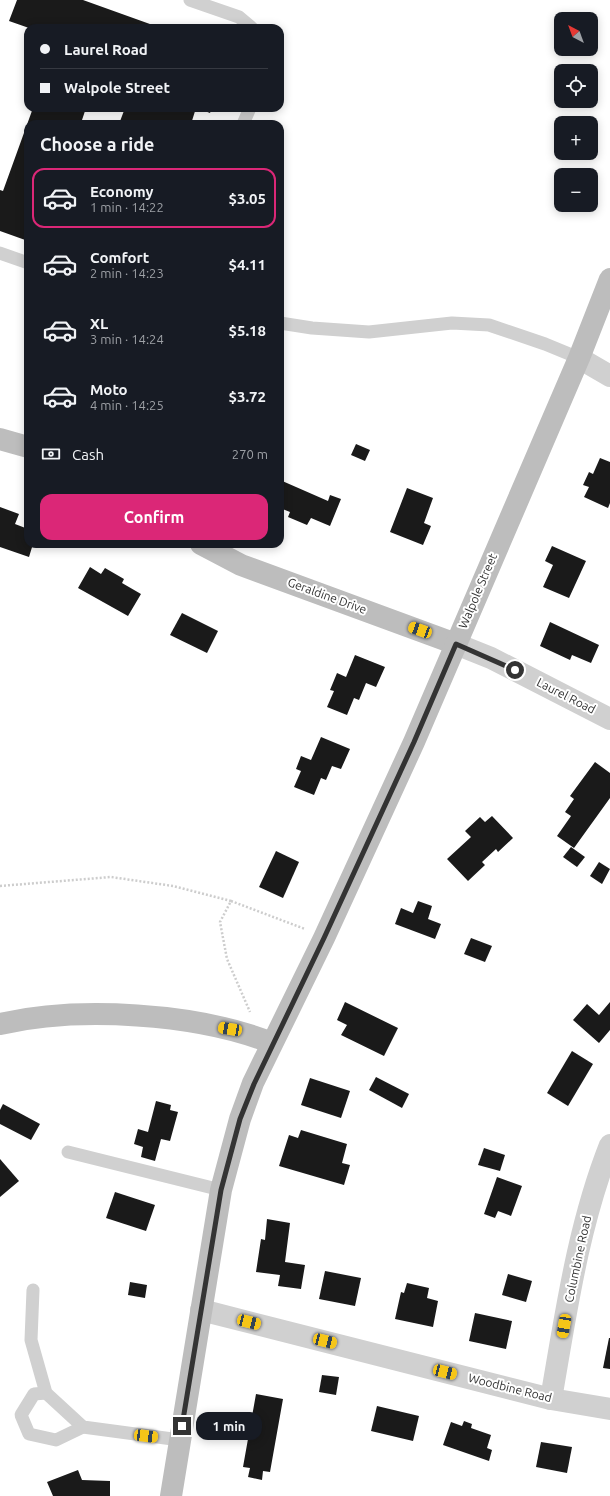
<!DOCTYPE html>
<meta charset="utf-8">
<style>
:root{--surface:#171b24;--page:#242831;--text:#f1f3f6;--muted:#9ea1a6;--line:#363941;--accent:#db2777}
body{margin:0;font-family:Ubuntu,sans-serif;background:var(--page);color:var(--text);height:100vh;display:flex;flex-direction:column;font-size:15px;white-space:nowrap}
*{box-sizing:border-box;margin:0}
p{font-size:13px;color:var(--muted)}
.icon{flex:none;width:22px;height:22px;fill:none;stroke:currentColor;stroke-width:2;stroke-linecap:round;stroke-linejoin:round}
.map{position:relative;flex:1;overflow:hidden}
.panel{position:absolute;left:24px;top:120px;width:260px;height:428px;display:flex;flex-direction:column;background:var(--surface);border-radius:12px;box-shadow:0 2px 10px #0003}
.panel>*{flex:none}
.top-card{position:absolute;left:24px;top:24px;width:260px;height:88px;border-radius:12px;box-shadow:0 2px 10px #0003;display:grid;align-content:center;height:88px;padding:0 16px;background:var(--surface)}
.needle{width:26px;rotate:319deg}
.controls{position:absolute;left:554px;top:12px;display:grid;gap:8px}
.controls a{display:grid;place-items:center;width:44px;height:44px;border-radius:8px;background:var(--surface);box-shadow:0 2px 10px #0003;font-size:20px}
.end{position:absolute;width:18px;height:18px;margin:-9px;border:5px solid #333;background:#fff;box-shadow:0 0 0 2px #fff}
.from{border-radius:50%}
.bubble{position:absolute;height:28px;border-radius:12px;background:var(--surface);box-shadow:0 2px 10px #0003;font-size:13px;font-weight:600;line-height:28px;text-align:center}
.car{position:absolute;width:12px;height:24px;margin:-12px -6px;border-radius:5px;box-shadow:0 0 3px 1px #0007;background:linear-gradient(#f5c518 24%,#345 0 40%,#f5c518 0 76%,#345 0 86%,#f5c518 0)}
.top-card b{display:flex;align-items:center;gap:14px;height:38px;font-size:15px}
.top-card b+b{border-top:1px solid var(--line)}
.top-card i{width:10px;height:10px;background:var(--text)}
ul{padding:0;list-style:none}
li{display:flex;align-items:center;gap:12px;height:60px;margin:0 8px 6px;padding:0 8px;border:2px solid transparent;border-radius:12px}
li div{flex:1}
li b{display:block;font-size:15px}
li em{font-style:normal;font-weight:600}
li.selected{border-color:var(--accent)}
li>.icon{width:36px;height:36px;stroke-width:1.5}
h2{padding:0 16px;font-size:18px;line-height:48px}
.pay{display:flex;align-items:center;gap:10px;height:44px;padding:0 16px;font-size:15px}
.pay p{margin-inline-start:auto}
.action{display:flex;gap:8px;margin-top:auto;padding:8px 16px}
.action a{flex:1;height:46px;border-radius:12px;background:var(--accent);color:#fff;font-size:16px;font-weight:600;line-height:46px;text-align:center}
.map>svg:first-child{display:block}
</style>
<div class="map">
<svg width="610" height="1496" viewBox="0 0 610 1496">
<rect width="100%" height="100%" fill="#fff"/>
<g fill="#1a1a1a">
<polygon points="17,0 83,0 161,28 47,28 37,24 35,28 29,28 9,21"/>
<polygon points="33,108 86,108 82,120 92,124 28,124 28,241 0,231 0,190 3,191"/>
<polygon points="125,108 196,108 191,124 119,124"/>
<polygon points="197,108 212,108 210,113"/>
<polygon points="356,444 370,450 365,461 351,455"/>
<polygon points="600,458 610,462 610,503 608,508 584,497 589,487 583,485 589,472 593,474"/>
<polygon points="280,480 328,501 330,495 341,499 330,526 311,518 307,525 288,517 290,512 280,508"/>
<polygon points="407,488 433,498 424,523 431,526 423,545 390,532"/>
<polygon points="0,507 19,514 15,524 28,529 28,544 33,544 29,557 0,547"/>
<polygon points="552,546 586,561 569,598 543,587 553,565 545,561"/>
<polygon points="90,567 101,574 105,568 124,579 122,583 141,594 128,616 78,588"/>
<polygon points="182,613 218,631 207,653 170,635"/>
<polygon points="550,622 599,645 591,663 572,655 570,660 540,646"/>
<polygon points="355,655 385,667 376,687 366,683 359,700 354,698 347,715 327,707 334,691 330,690 337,673 346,677"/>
<polygon points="321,737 350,749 341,769 332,766 326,780 321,778 314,795 294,787 301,771 296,769 301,756 311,760"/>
<polygon points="595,762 610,773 610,798 574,848 557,836 571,816 565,812 574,799 570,796"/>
<polygon points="492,816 513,838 498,852 496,849 482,862 485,865 468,881 447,859 471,837 465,831 480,817 485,822"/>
<polygon points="571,847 585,857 577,867 563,857"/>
<polygon points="276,851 299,862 283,898 259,887"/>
<polygon points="599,862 610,869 602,884 590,876"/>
<polygon points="418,901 432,906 428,919 441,924 435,939 395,924 401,908 413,913"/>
<polygon points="471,938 492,946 485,962 464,954"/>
<polygon points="345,1002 398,1028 384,1056 341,1035 347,1025 337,1020"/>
<polygon points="610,1002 610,1030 599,1043 573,1020 587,1004 599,1015"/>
<polygon points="572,1051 593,1064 568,1106 547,1093"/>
<polygon points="376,1077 409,1094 402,1108 369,1090"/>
<polygon points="310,1078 350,1091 341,1118 301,1105"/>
<polygon points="156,1101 171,1105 170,1110 178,1112 170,1141 161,1139 155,1161 141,1157 143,1147 134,1144 138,1129 148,1132"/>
<polygon points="3,1104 40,1124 31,1140 0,1124 0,1110"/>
<polygon points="301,1130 347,1144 342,1163 350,1165 344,1185 279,1166 289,1135 298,1138"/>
<polygon points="484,1148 505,1155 500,1171 478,1165"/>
<polygon points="0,1159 19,1181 0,1197"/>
<polygon points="497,1177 522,1186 511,1216 498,1211 495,1218 484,1214"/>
<polygon points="115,1192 155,1205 146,1231 106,1218"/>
<polygon points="267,1219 290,1223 285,1262 305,1265 301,1289 278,1286 280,1275 256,1272 261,1239 265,1240"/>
<polygon points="325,1271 361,1278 355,1306 319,1299"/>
<polygon points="508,1274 532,1281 526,1302 502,1295"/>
<polygon points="130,1282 147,1285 145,1298 128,1295"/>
<polygon points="407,1283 429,1288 427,1298 438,1301 433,1327 395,1319 401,1292 404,1293"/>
<polygon points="475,1313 512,1321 506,1349 469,1341"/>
<polygon points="609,1338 610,1338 610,1369 603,1368"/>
<polygon points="322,1375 339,1377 336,1395 319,1392"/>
<polygon points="256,1394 283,1399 270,1472 263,1471 262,1480 248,1477 250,1468 243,1467"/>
<polygon points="377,1406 419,1416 413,1441 371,1431"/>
<polygon points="464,1421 472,1424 471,1428 491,1435 487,1448 492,1450 489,1461 443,1445 451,1422 462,1426"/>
<polygon points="541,1442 572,1447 567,1473 536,1467"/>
<polygon points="78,1470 82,1480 110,1481 110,1496 53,1496 47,1482"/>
</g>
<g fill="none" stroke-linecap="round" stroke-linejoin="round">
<g stroke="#cdcdcd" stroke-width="2.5" stroke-dasharray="2 2" stroke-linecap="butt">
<polyline points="0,886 111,877 173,886 231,901 220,922 227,959 250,1012"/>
<polyline points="231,901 305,929"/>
</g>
<g stroke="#d0d0d0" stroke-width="13">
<polyline points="190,0 239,17 252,28"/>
<polyline points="243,124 250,108"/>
<polyline points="0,253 28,263"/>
<polyline points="280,323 312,328 369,332 452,323 489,325 545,344 579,358"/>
<polyline points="68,1152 221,1190"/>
<polyline points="33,1290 31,1340 46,1393 83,1427 180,1440"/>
<polyline points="46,1393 34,1394 21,1415 29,1434 56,1440 83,1427"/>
</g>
<g stroke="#d0d0d0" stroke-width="22">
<polyline points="579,358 610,376"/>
<polyline points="456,644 491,658 610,719"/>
<polyline points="201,1310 551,1399 610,1409"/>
<path d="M 551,1399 C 566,1313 578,1226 610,1145"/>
</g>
<g stroke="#bdbdbd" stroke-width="22">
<polyline points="0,439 28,447"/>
<polyline points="201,544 241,565 456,644"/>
<path d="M 0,1024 C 78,1006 197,1013 272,1043"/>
<polyline points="171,1496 221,1190 240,1119 253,1083 324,938 414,742 579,358 610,279"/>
</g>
</g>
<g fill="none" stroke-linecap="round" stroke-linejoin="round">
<polyline stroke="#333" stroke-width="5" points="182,1426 221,1190 240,1119 254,1084 324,938 414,742 456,644 515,670"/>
</g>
<g text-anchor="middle" stroke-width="4" stroke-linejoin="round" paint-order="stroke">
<g font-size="12" fill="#333" stroke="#fff">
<text transform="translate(478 591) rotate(-67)" y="4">Walpole Street</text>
<text transform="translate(327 596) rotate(20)" y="4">Geraldine Drive</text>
<text transform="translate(566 696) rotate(27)" y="4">Laurel Road</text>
<text transform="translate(578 1259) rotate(-78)" y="4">Columbine Road</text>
<text transform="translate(510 1388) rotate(14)" y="4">Woodbine Road</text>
</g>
</g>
</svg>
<div class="controls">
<a><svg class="needle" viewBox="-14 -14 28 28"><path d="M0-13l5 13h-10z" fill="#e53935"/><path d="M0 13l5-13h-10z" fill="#9ea1a6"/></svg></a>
<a><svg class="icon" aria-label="locate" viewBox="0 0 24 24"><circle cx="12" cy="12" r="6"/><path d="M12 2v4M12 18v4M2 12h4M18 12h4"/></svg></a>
<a>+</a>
<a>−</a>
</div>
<i class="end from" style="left:515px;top:670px"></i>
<i class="end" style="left:182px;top:1426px"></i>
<div class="bubble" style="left:196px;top:1412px;width:66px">1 min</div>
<i class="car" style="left:420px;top:630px;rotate:290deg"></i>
<i class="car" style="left:230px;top:1029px;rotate:280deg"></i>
<i class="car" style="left:249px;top:1322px;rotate:104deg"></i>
<i class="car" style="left:564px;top:1326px;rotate:190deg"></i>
<i class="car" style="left:325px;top:1341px;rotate:104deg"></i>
<i class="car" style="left:445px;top:1372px;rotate:104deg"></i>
<i class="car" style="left:146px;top:1436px;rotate:97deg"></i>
<div class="top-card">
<b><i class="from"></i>Laurel Road</b>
<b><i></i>Walpole Street</b>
</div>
<section class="panel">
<h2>Choose a ride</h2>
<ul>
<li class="selected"><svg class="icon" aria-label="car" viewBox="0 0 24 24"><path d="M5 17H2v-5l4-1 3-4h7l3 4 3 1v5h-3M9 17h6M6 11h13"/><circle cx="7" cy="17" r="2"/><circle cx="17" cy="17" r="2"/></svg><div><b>Economy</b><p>1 min · 14:22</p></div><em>$3.05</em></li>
<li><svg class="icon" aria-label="car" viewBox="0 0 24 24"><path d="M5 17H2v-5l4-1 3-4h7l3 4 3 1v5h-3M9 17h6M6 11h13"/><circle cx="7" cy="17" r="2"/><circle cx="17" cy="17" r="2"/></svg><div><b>Comfort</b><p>2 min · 14:23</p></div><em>$4.11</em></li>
<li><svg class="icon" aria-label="car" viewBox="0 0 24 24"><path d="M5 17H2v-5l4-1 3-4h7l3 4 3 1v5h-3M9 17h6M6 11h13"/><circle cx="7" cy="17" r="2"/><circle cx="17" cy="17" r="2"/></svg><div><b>XL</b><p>3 min · 14:24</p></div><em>$5.18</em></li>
<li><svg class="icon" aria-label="car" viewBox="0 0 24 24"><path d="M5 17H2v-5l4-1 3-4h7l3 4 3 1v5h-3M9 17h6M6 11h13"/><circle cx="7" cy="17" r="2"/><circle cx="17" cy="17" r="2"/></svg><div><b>Moto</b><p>4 min · 14:25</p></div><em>$3.72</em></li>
</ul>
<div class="pay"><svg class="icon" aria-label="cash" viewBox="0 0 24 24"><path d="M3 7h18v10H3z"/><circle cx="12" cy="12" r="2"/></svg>Cash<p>270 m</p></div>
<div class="action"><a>Confirm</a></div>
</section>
</div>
